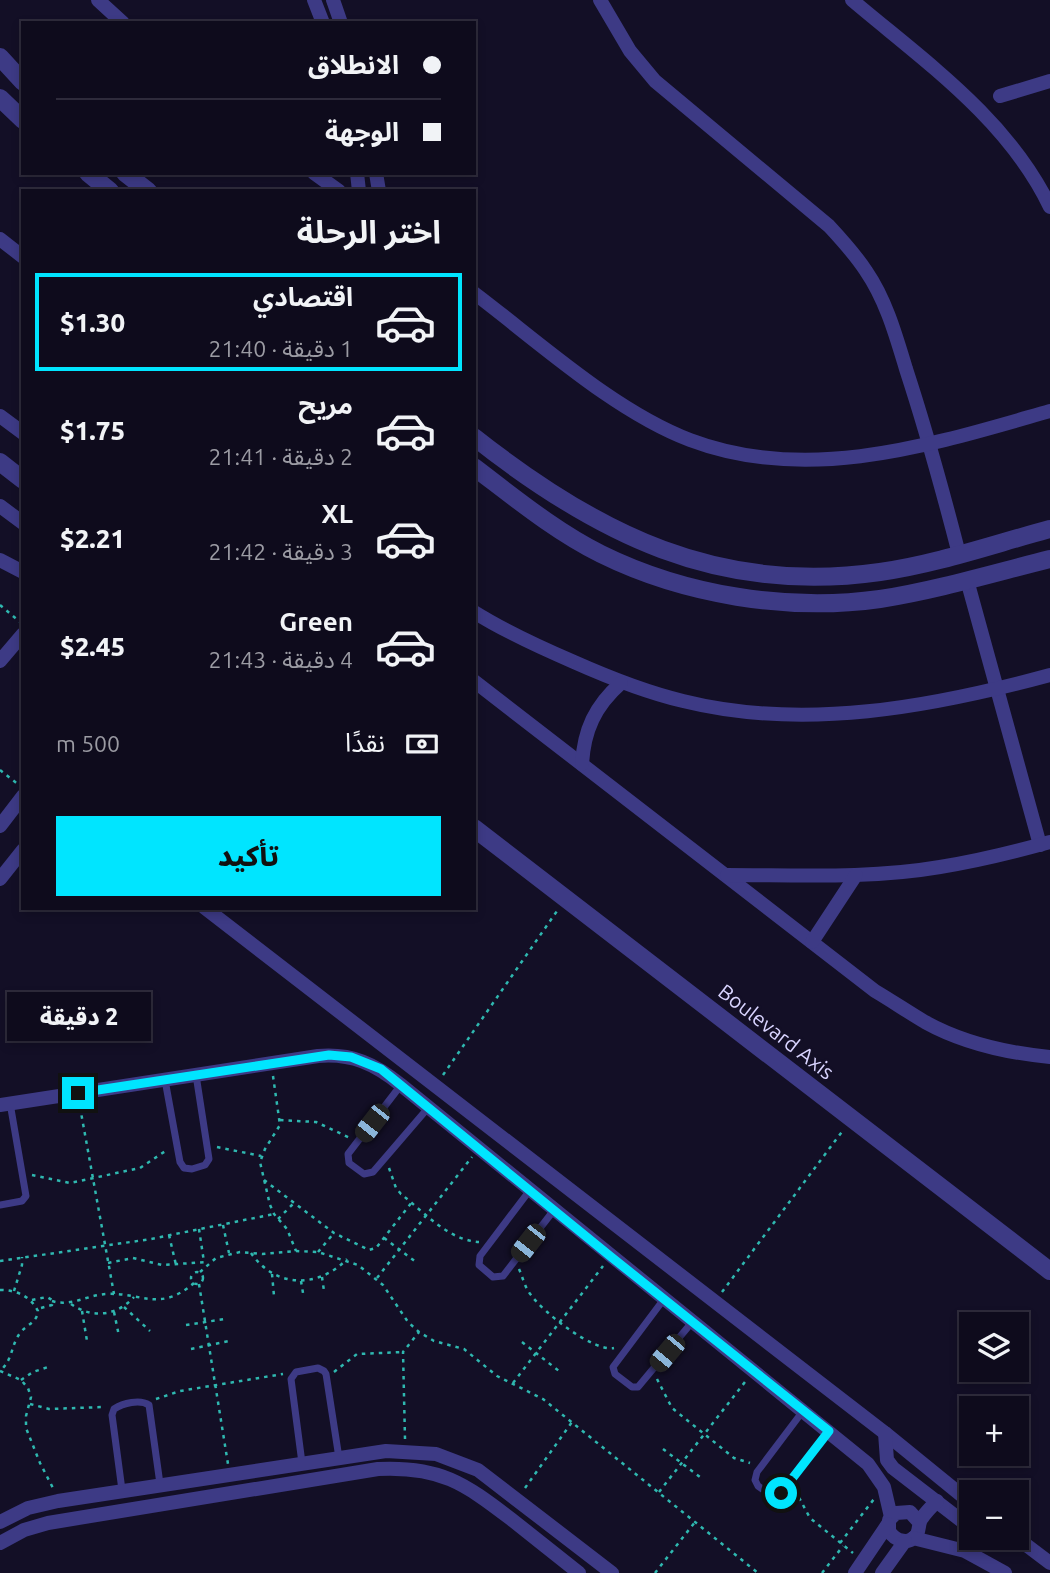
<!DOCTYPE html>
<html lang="ar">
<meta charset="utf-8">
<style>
:root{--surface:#0e0b1c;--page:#171425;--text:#f1f3f6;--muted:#9b9ba3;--line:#2e2b3b;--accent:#00e5ff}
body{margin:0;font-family:Ubuntu,"Noto Sans Arabic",sans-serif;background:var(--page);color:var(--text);direction:rtl;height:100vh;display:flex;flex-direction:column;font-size:26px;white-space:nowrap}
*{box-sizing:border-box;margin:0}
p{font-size:23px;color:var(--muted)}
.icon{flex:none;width:38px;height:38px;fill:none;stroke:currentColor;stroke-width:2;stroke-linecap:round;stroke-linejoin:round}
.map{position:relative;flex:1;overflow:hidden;direction:ltr}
.panel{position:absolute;left:21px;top:189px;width:455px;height:721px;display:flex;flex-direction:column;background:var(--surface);border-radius:0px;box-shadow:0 4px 10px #0003,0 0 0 2px var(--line);direction:rtl}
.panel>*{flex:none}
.hud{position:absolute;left:21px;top:21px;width:455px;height:154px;border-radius:0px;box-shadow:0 4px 10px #0003,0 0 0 2px var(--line);direction:rtl;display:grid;align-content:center;height:154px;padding:0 35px;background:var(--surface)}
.controls{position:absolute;left:959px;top:1312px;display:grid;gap:14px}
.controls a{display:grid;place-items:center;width:70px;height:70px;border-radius:0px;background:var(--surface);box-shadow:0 4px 10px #0003,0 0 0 2px var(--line);font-size:35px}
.end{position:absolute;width:32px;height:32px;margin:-16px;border:9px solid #00e5ff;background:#111;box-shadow:0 0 0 4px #111}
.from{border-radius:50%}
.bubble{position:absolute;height:49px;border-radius:0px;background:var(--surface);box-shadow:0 4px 10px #0003,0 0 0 2px var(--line);font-size:23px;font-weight:800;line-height:49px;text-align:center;direction:rtl}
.car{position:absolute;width:21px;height:42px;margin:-21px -10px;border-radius:9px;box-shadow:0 0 5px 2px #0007;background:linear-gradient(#222 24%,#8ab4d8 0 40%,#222 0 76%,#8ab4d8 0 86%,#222 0)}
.hud b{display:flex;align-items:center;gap:24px;height:66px;font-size:26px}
.hud b+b{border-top:2px solid var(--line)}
.hud i{width:18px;height:18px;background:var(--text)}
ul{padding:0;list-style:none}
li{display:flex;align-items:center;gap:21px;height:98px;margin:0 14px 10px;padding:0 21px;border:4px solid transparent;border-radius:0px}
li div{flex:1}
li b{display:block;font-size:26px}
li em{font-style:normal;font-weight:800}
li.on{border-color:var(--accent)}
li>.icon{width:63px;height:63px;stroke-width:1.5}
h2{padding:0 35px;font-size:32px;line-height:84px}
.pay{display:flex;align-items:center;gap:18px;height:77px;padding:0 35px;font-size:26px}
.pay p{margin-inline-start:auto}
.button{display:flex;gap:14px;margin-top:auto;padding:14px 35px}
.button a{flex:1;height:80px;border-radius:0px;background:var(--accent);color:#111;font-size:28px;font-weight:800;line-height:80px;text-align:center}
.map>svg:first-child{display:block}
</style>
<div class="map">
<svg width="1050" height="1573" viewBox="0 0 1050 1573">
<rect width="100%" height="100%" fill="#130f26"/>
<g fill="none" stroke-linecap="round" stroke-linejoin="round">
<g stroke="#2fb8b0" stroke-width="2.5" stroke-dasharray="3.5 5" stroke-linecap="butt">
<polyline points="0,605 20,622"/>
<polyline points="0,770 19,785"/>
<polyline points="443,1075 557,911"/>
<polyline points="273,1076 280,1125 265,1149 260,1162 270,1205 274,1214 287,1229 296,1251"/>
<polyline points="80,1107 114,1294"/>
<polyline points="280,1120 316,1122 350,1138"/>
<polyline points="217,1147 261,1156"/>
<path d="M 389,1168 L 396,1188 L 401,1194 C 425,1213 448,1240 479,1242"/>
<polyline points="32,1175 70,1183 140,1168 167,1150"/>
<polyline points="264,1180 334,1233 369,1250 376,1248 412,1202"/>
<polyline points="278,1219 293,1204"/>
<polyline points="223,1225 229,1253"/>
<polyline points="199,1229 204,1262"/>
<polyline points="169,1235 176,1265"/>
<polyline points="384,1238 416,1262"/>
<polyline points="318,1252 334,1233"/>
<path d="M 251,1253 C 275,1288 318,1289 347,1259"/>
<polyline points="0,1261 151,1239 274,1214"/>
<polyline points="108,1263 133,1258 162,1265 208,1262"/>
<path d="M 519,1269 C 523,1278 525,1288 531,1295 C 543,1312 593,1352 614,1348"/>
<circle cx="197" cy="1278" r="6"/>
<polyline points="200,1272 216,1258 240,1252 262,1254 296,1251 318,1252 358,1265 383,1285 408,1322 419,1332 434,1341 464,1349 497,1376 543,1399 758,1573"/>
<polyline points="272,1274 274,1296"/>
<polyline points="322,1277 324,1291"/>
<polyline points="377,1278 472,1157"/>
<polyline points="301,1281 303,1293"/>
<polyline points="199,1284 228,1464"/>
<path d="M 0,1290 C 17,1290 30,1296 38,1311 C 37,1323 27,1324 20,1333 C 11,1345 13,1359 1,1370"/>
<polyline points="14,1291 22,1265 22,1257"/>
<polyline points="722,1292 844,1129"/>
<polyline points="32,1300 47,1297 52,1300 52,1305 37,1309"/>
<path d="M 52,1301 C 71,1307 87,1295 106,1294 C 142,1292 159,1313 194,1283"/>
<path d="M 71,1304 C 92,1319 117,1316 134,1297"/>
<polyline points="124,1307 150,1331"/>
<polyline points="82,1311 87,1341"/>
<polyline points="114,1312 119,1336"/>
<polyline points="186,1325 225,1319"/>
<polyline points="522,1342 559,1371"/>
<polyline points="191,1349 229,1341"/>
<polyline points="0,1371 21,1380 28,1388 31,1397 26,1416 26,1428 40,1463 54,1490"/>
<polyline points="334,1372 357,1354 403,1352"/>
<polyline points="657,1379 672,1408 734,1458 750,1463"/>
<polyline points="21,1380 33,1372 48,1367"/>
<polyline points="513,1383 603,1266"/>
<polyline points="156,1399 180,1391 283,1374"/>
<polyline points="30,1404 49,1409 103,1407"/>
<polyline points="405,1439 403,1352 419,1332"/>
<polyline points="663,1449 700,1477"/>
<polyline points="525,1488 572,1422"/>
<polyline points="795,1490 810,1518 853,1553"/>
<polyline points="659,1492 745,1382"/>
<polyline points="840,1543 874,1499"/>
<polyline points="655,1573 695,1522"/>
<polyline points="822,1573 843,1546"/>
</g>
<g stroke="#3d3a85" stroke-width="7">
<polyline points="165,1080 180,1162 184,1168 192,1169 205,1165 209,1159 196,1075"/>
<polyline points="401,1085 348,1154 349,1163 364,1174 373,1172 428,1108"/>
<polyline points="530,1190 480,1256 479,1265 493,1277 503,1276 554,1210"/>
<polyline points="0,1205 22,1201 26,1196 10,1103"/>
<polyline points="664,1299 613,1367 615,1374 632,1387 638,1387 693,1321"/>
<polyline points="803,1411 757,1472 755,1480 758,1486 771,1495 781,1493 829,1431"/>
<polyline points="302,1463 291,1379 296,1372 318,1368 324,1371 326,1374 339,1458"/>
<path d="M 122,1490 L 112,1415 L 114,1409 C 123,1403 140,1399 149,1405 L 160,1484"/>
</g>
<g stroke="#3d3a85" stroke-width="14">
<polyline points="98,0 123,23"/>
<polyline points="314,0 323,23"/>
<polyline points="333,0 341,23"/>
<path d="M 600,0 L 630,51 L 655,81 L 829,226 C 842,240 855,254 866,271 C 886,300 896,336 906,369 C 926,430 943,492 959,554"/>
<path d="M 852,0 C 924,61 1008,119 1050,207"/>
<polyline points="1000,96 1050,81"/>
<polyline points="314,173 339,191"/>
<polyline points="357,173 359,191"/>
<polyline points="376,173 379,191"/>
<polyline points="0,239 23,257"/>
<path d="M 474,293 C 539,342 614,411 690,440 C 809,485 934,444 1050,411"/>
<polyline points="0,416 23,433"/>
<polyline points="0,506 23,523"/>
<polyline points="0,560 23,572"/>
<polyline points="967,580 1040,845"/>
<path d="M 474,612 C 506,632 539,647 574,662 C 610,678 645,692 683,701 C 804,731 932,707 1050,675"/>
<polyline points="0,661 23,634"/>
<path d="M 474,681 L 875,991 C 892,1001 908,1012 925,1022 C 963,1043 1008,1053 1050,1057"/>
<path d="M 582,764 C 584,730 595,706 621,683"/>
<polyline points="0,826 23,796"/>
<path d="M 727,875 C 797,875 870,879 940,867 C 977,861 1014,852 1050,842"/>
<polyline points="0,879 23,850"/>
<polyline points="205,908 885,1433 971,1503"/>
<polyline points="812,942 856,875"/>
<path d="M 0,1105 L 318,1056 C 352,1053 375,1064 401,1085 L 868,1464 L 884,1487 L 891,1517"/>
<polyline points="885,1433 887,1460 893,1468 971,1528"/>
<polyline points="0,1522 28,1508 58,1501 386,1451 436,1454 478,1470 612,1573"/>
<path d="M 919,1522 L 910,1512 L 896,1513 L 889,1520 L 889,1531 C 895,1541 910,1546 917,1534 C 920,1528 918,1523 922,1518 C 926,1512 932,1506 937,1501"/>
<polyline points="913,1538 965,1551 1005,1573"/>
<polyline points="1017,1538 1050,1563"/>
<path d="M 0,1543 L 24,1530 L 48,1523 L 378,1469 C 440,1466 464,1483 511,1519 C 534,1537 556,1555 579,1573"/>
<polyline points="855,1573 888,1524"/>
<polyline points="882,1573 905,1541"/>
</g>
<g stroke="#3d3a85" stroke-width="18">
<polyline points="0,57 23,82"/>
<polyline points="0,98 23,120"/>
<polyline points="88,173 110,191"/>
<polyline points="125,173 148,191"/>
<path d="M 474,437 C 597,534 718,595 880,572 C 937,564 994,544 1050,529"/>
<polyline points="0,462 23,480"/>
<path d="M 474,467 C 515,498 555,531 601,554 C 684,595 788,612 880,599 C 937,590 994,573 1050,559"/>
<polyline points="474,828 1050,1271"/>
</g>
</g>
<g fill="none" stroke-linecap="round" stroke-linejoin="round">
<polyline stroke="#00e5ff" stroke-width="9" points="78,1093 329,1055 351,1057 381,1069 610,1256 829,1431 781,1493"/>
</g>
<g text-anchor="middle" stroke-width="5" stroke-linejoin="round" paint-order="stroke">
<g font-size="21" fill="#d9d4ff" stroke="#130f26">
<text transform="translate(776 1032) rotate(38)" y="7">Boulevard Axis</text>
</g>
</g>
</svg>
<div class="controls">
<a><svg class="icon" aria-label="layers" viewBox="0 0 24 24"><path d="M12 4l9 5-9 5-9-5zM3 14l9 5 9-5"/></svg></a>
<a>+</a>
<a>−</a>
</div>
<i class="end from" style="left:781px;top:1493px"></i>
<i class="end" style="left:78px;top:1093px"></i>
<div class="bubble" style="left:7px;top:992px;width:144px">2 دقيقة</div>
<i class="car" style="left:372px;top:1123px;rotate:218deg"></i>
<i class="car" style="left:528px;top:1243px;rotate:218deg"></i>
<i class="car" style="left:667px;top:1353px;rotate:220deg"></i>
<div class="hud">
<b><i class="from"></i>الانطلاق</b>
<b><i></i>الوجهة</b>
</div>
<section class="panel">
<h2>اختر الرحلة</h2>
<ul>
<li class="on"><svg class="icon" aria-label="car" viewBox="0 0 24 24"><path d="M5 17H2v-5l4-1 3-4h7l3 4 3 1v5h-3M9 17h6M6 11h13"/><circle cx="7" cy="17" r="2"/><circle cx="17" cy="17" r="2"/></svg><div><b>اقتصادي</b><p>1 دقيقة · 21:40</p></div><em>$1.30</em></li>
<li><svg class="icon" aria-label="car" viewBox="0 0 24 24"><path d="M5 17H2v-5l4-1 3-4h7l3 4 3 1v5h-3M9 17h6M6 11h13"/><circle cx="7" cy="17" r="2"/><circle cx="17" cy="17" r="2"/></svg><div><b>مريح</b><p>2 دقيقة · 21:41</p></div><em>$1.75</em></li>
<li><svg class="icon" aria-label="car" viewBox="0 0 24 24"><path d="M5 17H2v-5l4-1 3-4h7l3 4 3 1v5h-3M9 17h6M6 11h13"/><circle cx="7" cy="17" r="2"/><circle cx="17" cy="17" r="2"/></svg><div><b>XL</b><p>3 دقيقة · 21:42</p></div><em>$2.21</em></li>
<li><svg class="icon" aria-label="car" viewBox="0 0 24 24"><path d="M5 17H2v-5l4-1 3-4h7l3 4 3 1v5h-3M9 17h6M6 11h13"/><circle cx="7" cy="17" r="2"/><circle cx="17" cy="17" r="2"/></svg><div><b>Green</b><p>4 دقيقة · 21:43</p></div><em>$2.45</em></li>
</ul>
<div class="pay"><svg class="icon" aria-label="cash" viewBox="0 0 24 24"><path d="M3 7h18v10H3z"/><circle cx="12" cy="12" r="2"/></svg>نقدًا<p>500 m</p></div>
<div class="button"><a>تأكيد</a></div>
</section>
</div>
